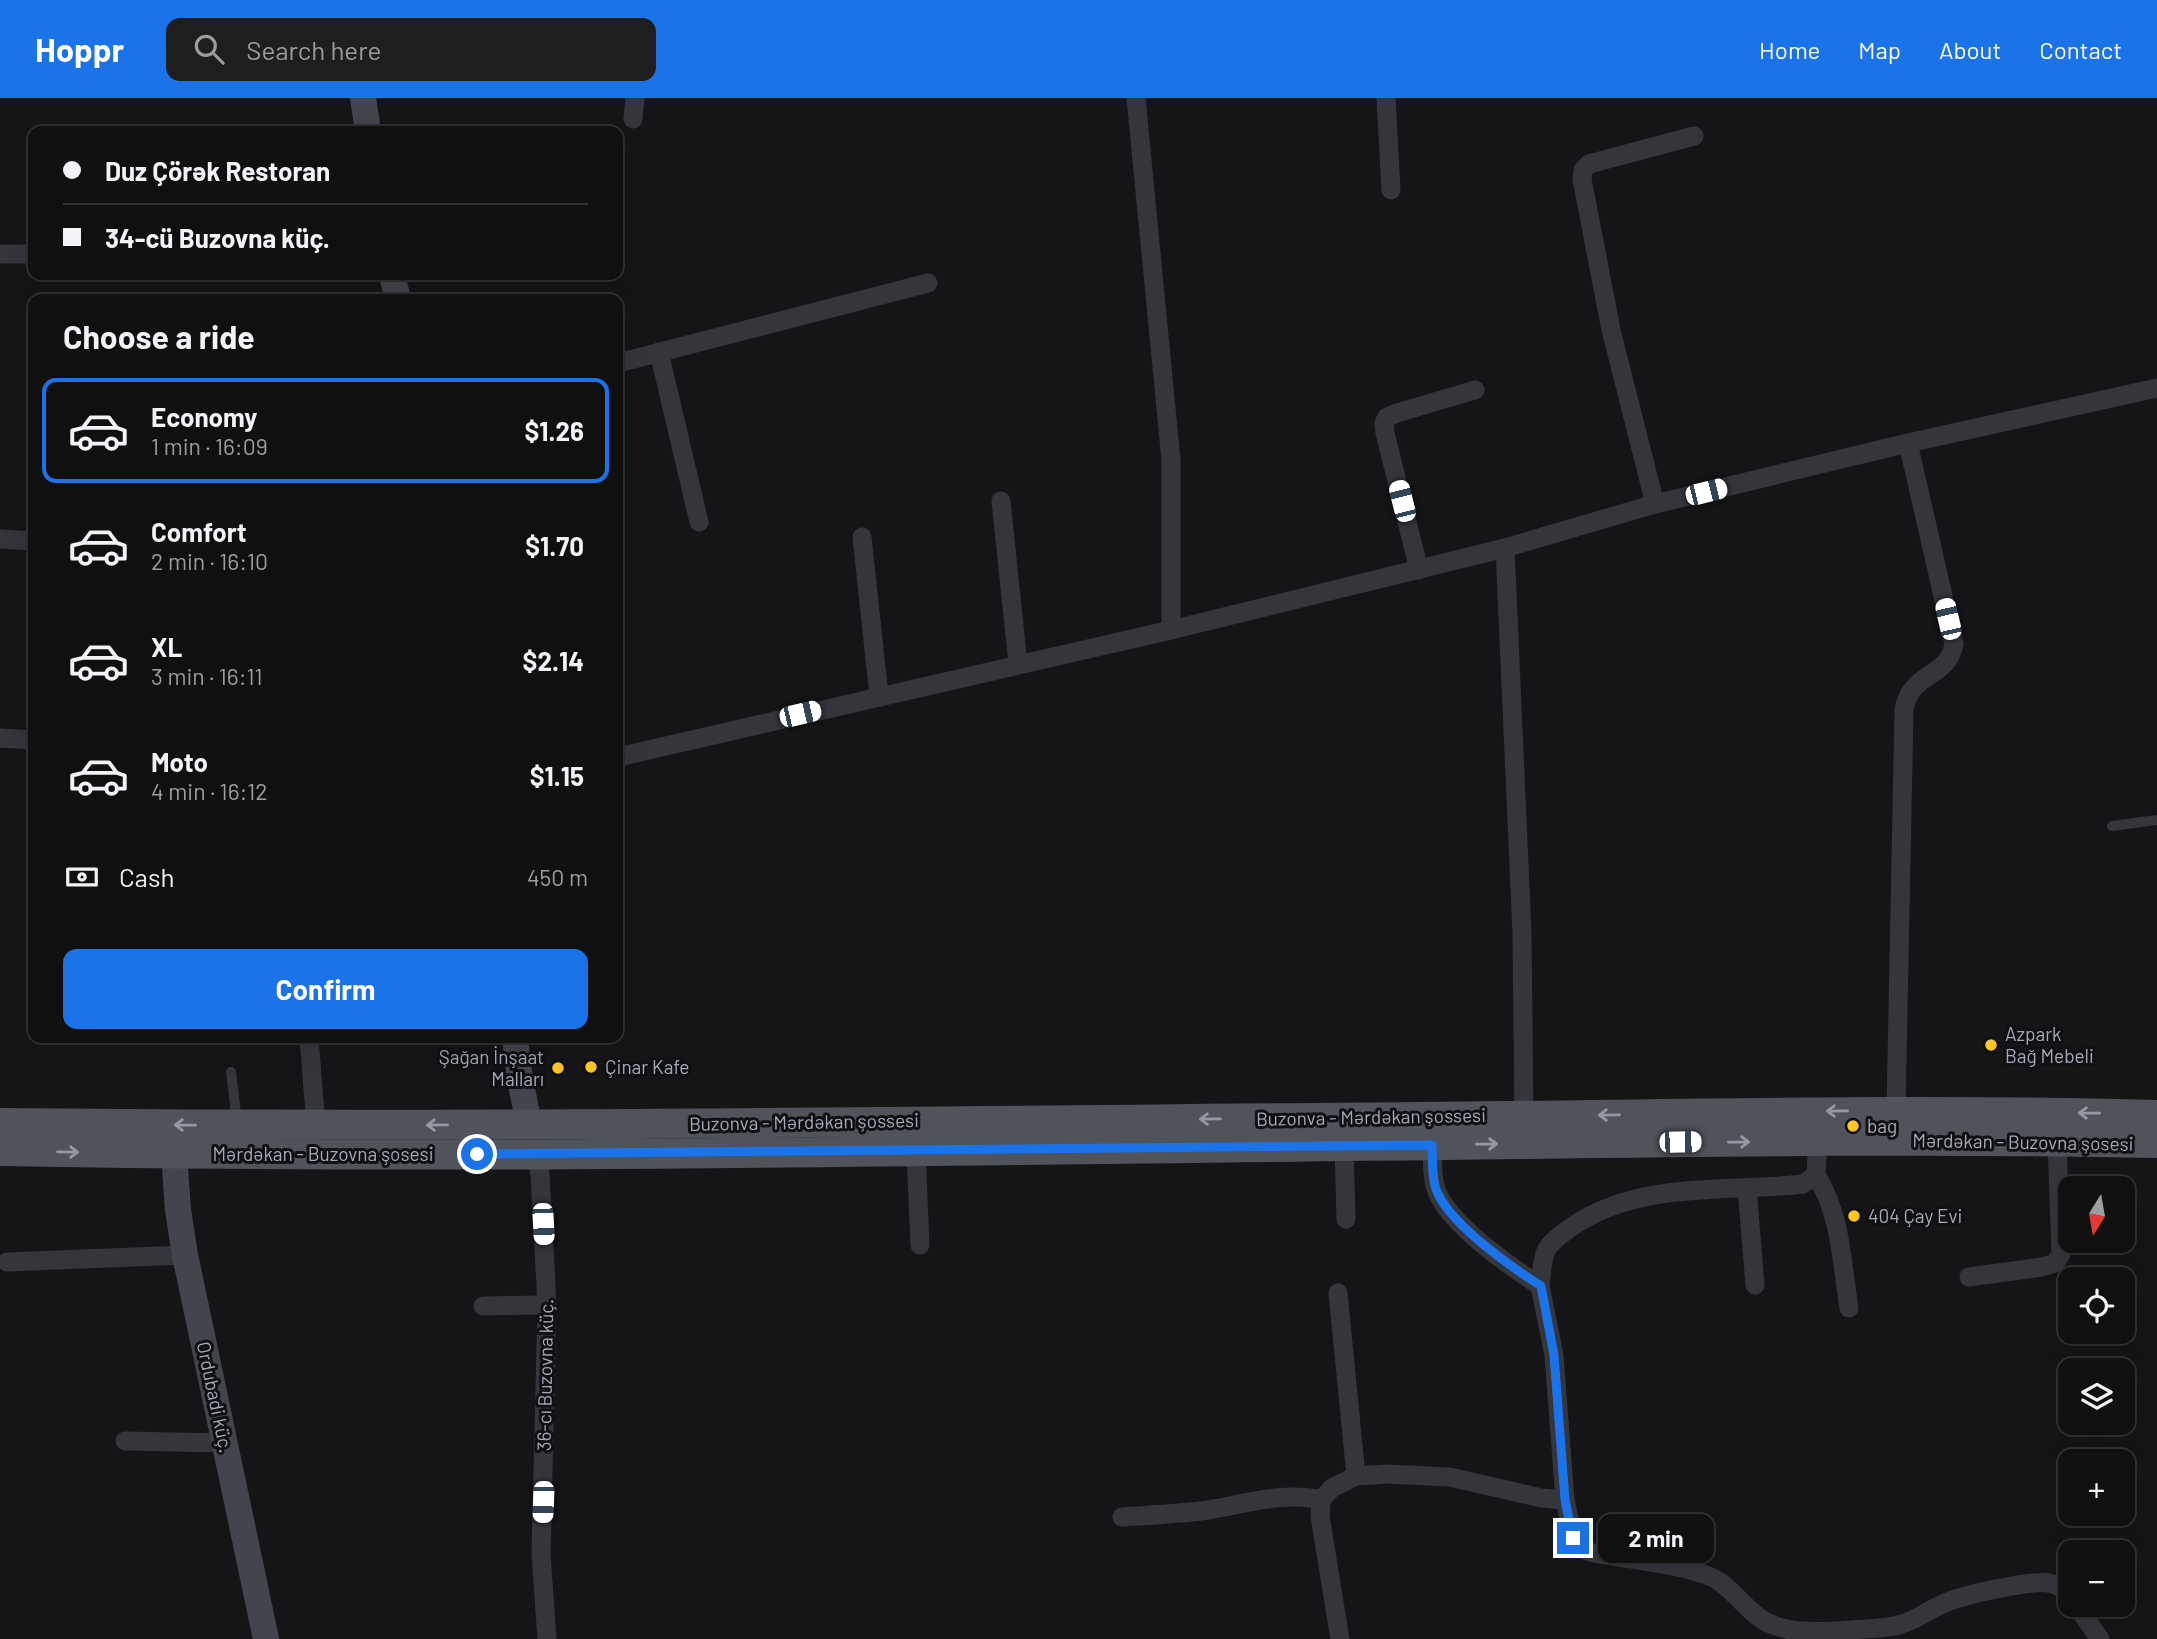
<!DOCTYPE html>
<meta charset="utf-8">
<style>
:root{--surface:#101011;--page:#1e1e1f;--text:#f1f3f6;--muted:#9c9d9f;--line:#303031;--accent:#1a73e8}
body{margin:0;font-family:Barlow,sans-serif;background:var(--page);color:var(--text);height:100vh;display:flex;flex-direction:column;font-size:26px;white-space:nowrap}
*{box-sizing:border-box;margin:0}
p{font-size:23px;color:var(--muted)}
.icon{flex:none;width:38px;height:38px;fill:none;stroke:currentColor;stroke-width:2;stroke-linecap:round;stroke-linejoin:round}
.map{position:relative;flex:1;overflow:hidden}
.drawer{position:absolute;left:28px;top:196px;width:595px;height:749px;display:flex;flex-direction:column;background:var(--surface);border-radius:14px;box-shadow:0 7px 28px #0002,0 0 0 2px var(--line)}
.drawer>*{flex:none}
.guide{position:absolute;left:28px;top:28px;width:595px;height:154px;border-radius:14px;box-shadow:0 7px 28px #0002,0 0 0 2px var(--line);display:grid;align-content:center;height:154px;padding:0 35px;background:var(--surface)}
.needle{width:46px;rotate:191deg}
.controls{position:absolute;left:2058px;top:1078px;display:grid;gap:14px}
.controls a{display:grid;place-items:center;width:77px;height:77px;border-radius:14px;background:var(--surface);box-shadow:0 7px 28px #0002,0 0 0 2px var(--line);font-size:35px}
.end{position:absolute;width:32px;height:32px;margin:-16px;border:9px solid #1a73e8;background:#fff;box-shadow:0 0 0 4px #fff}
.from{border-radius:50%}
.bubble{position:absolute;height:49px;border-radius:14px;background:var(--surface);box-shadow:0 7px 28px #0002,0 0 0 2px var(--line);font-size:23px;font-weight:700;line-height:49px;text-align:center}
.car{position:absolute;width:21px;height:42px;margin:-21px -10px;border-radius:9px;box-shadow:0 0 5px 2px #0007;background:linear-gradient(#fff 24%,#345 0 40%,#fff 0 76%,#345 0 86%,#fff 0)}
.guide b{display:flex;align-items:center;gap:24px;height:66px;font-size:26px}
.guide b+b{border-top:2px solid var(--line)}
.guide i{width:18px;height:18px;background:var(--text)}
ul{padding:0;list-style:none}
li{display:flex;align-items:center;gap:21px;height:105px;margin:0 14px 10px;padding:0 21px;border:4px solid transparent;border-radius:14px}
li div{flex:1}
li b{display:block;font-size:26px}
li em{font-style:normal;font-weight:700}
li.current{border-color:var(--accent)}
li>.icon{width:63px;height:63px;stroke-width:1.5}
h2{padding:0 35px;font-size:32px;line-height:84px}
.pay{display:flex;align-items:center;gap:18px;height:77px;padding:0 35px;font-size:26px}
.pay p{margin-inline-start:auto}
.action{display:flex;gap:14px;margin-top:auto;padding:14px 35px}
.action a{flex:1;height:80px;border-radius:14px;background:var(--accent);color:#fff;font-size:28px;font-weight:700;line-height:80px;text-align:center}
header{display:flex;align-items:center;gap:42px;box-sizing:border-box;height:98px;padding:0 35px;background:var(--accent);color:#fff}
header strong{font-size:33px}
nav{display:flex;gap:38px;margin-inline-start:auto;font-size:24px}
.search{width:490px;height:63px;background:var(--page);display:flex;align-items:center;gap:18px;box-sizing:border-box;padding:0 24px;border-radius:14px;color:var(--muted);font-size:26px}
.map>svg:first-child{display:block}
</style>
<header>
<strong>Hoppr</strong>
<div class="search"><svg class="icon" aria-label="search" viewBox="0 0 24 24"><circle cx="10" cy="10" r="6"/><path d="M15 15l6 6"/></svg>Search here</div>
<nav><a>Home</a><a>Map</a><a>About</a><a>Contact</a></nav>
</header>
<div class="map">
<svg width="2157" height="1541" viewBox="0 0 2157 1541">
<rect width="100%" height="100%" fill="#151517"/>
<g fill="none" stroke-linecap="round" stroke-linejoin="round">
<g stroke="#35363c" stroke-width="10">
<polyline points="2112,728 2157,722"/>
<polyline points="231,974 237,1024"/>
</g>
<g stroke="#35363c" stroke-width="19">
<polyline points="1136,0 1171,362 1171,532"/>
<polyline points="1386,0 1391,92"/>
<polyline points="633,21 635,0"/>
<polyline points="0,156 33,156"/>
<polyline points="659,254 699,424"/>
<polyline points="618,265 928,185"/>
<polyline points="1001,403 1018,566"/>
<polyline points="1655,406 1611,232 1582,81 1583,72 1589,66 1694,38"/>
<polyline points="862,439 879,598"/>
<polyline points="0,441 33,443"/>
<polyline points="1505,450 1522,835 1524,1018"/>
<polyline points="1419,472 1385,335 1384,325 1387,319 1397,315 1475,292"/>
<polyline points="0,640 33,642"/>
<polyline points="618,659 1171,532 1505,450 1655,406 1908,345 2157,290"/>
<polyline points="309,940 316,1028"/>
<path d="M 1896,1012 L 1904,612 C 1911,572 1948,581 1954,546 L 1908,345"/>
<path d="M 1432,1047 C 1433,1061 1431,1077 1436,1091 C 1447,1125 1511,1169 1540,1188 L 1554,1257 L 1565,1402 L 1573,1440 L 1580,1450 L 1593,1455 C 1627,1461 1671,1465 1703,1476 C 1727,1483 1738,1503 1757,1518 C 1785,1540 1832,1533 1865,1531 C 1877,1530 1891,1530 1902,1526 C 1918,1521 1930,1511 1945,1505 C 1963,1497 2030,1482 2049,1485 C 2058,1486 2065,1493 2070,1499"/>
<polyline points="1344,1048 1346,1121"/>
<polyline points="916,1053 920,1147"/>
<polyline points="537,1055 540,1077 547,1207 541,1456 547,1541"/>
<path d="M 1816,1077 C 1841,1116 1842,1166 1849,1210"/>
<polyline points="1747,1090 1755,1187"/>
<polyline points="7,1164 185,1157"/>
<polyline points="1969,1179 2042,1169 2055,1165 2061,1156 2057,1043"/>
<path d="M 1540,1188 C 1542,1176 1541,1162 1547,1151 C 1552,1142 1562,1136 1570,1130 C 1638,1082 1725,1095 1803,1086 L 1816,1077 L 1818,1043"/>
<polyline points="1338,1195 1356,1378"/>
<polyline points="483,1208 547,1207"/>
<polyline points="125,1343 225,1345"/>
<path d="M 1122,1419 C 1150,1417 1180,1416 1208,1412 C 1245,1406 1284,1393 1321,1402"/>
<polyline points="2076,1507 2100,1541"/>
<polyline points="1340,1541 1320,1418 1321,1402 1332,1390 1356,1378 1387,1376 1450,1379 1541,1400 1565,1402"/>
</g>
<g stroke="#43454c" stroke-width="26">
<polyline points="363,0 368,33"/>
<polyline points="392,177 398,201"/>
<polyline points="515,940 520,981 529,1026"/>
<polyline points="174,1056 178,1112 185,1157 266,1541"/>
</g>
<g stroke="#51535b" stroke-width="30">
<path d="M 0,1025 C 473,1030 947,1023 1420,1019 C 1666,1017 1911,1010 2157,1017"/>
<path d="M 0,1053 C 480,1062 961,1052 1442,1047 C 1680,1044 1919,1040 2157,1045"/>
</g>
</g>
<defs><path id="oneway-shaft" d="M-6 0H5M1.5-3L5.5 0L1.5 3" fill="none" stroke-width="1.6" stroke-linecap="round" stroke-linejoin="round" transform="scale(1.75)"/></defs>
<g stroke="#9499a5">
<use href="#oneway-shaft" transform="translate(1837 1013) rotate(179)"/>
<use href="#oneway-shaft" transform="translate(2089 1015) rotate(-179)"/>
<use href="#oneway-shaft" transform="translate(1609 1017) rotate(179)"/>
<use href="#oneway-shaft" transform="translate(1210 1021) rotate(179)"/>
<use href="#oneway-shaft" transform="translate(185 1027) rotate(-179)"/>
<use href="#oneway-shaft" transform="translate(437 1027) rotate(179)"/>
<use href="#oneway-shaft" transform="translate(1739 1044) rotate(-1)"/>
<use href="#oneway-shaft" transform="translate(1487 1046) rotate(-1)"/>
<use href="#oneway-shaft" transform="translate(68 1054) rotate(1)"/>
</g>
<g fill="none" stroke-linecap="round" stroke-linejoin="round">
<path stroke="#1a73e8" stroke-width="9" d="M 477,1056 L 1432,1047 C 1433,1061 1431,1077 1436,1091 C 1447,1124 1511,1169 1541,1188 L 1554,1257 L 1565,1402 L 1573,1440"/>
</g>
<g fill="#ffc524" stroke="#101012" stroke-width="2.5">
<circle cx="1991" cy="947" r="7"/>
<circle cx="591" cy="969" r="7"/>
<circle cx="558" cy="970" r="7"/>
<circle cx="1853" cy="1028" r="7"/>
<circle cx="1854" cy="1118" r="7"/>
</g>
<g text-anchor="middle" stroke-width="6" stroke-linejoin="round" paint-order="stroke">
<g font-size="19" fill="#a5aab8" stroke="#101012" text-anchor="start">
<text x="2005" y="943">Azpark<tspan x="2005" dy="22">Bağ Mebeli</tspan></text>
<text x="544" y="966" text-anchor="end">Şağan İnşaat<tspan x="544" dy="22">Malları</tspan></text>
<text x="605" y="976">Çinar Kafe</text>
<text x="1867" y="1035">bag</text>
<text x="1868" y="1125">404 Çay Evi</text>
</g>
<g font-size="19" fill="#a5aab8" stroke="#101012">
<text transform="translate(1371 1019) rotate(-1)" y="7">Buzonva - Mərdəkan şossesi</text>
<text transform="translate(804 1024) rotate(-1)" y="7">Buzonva - Mərdəkan şossesi</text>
<text transform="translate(2023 1044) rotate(1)" y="7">Mərdəkan - Buzovna şosesi</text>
<text x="323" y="1063">Mərdəkan - Buzovna şosesi</text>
<text transform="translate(545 1277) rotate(-89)" y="7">36-cı Buzovna küç.</text>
<text transform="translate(215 1299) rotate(78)" y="7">Ordubadi küç.</text>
</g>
</g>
</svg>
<div class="controls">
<a><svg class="needle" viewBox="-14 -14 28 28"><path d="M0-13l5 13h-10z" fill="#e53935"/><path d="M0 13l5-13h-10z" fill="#9c9d9f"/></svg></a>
<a><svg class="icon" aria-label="locate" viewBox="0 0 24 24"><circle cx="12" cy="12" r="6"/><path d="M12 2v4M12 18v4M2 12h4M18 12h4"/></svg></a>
<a><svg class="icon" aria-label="layers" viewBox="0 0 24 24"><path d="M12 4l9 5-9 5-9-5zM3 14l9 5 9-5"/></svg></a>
<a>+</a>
<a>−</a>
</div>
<i class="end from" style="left:477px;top:1056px"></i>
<i class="end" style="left:1573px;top:1440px"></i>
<div class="bubble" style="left:1598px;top:1416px;width:116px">2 min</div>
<i class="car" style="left:1706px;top:394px;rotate:76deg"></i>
<i class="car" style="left:1402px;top:403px;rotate:346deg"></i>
<i class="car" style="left:1948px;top:521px;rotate:347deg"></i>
<i class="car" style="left:800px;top:616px;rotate:77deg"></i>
<i class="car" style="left:1680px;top:1044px;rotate:89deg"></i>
<i class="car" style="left:543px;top:1126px;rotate:177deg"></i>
<i class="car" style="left:543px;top:1404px;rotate:182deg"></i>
<div class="guide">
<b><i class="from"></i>Duz Çörək Restoran</b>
<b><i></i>34-cü Buzovna küç.</b>
</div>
<section class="drawer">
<h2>Choose a ride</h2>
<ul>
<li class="current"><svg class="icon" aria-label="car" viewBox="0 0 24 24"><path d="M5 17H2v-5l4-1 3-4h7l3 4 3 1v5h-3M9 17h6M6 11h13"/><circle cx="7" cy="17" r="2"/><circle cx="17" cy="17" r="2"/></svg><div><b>Economy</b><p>1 min · 16:09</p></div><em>$1.26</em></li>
<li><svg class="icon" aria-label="car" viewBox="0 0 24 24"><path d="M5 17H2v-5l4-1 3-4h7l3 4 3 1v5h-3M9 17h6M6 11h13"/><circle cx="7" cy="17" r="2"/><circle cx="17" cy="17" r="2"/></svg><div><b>Comfort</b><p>2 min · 16:10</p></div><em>$1.70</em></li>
<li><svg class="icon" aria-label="car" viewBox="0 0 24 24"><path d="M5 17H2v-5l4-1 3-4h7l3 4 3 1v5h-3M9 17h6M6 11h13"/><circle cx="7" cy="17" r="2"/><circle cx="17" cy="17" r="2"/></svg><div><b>XL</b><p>3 min · 16:11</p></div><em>$2.14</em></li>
<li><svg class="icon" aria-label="car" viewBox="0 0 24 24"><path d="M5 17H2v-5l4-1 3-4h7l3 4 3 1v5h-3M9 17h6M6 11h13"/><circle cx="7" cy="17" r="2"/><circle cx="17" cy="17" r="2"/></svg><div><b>Moto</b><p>4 min · 16:12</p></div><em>$1.15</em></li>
</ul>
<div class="pay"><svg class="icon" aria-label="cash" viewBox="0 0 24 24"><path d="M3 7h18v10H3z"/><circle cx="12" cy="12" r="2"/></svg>Cash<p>450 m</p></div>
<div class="action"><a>Confirm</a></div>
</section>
</div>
